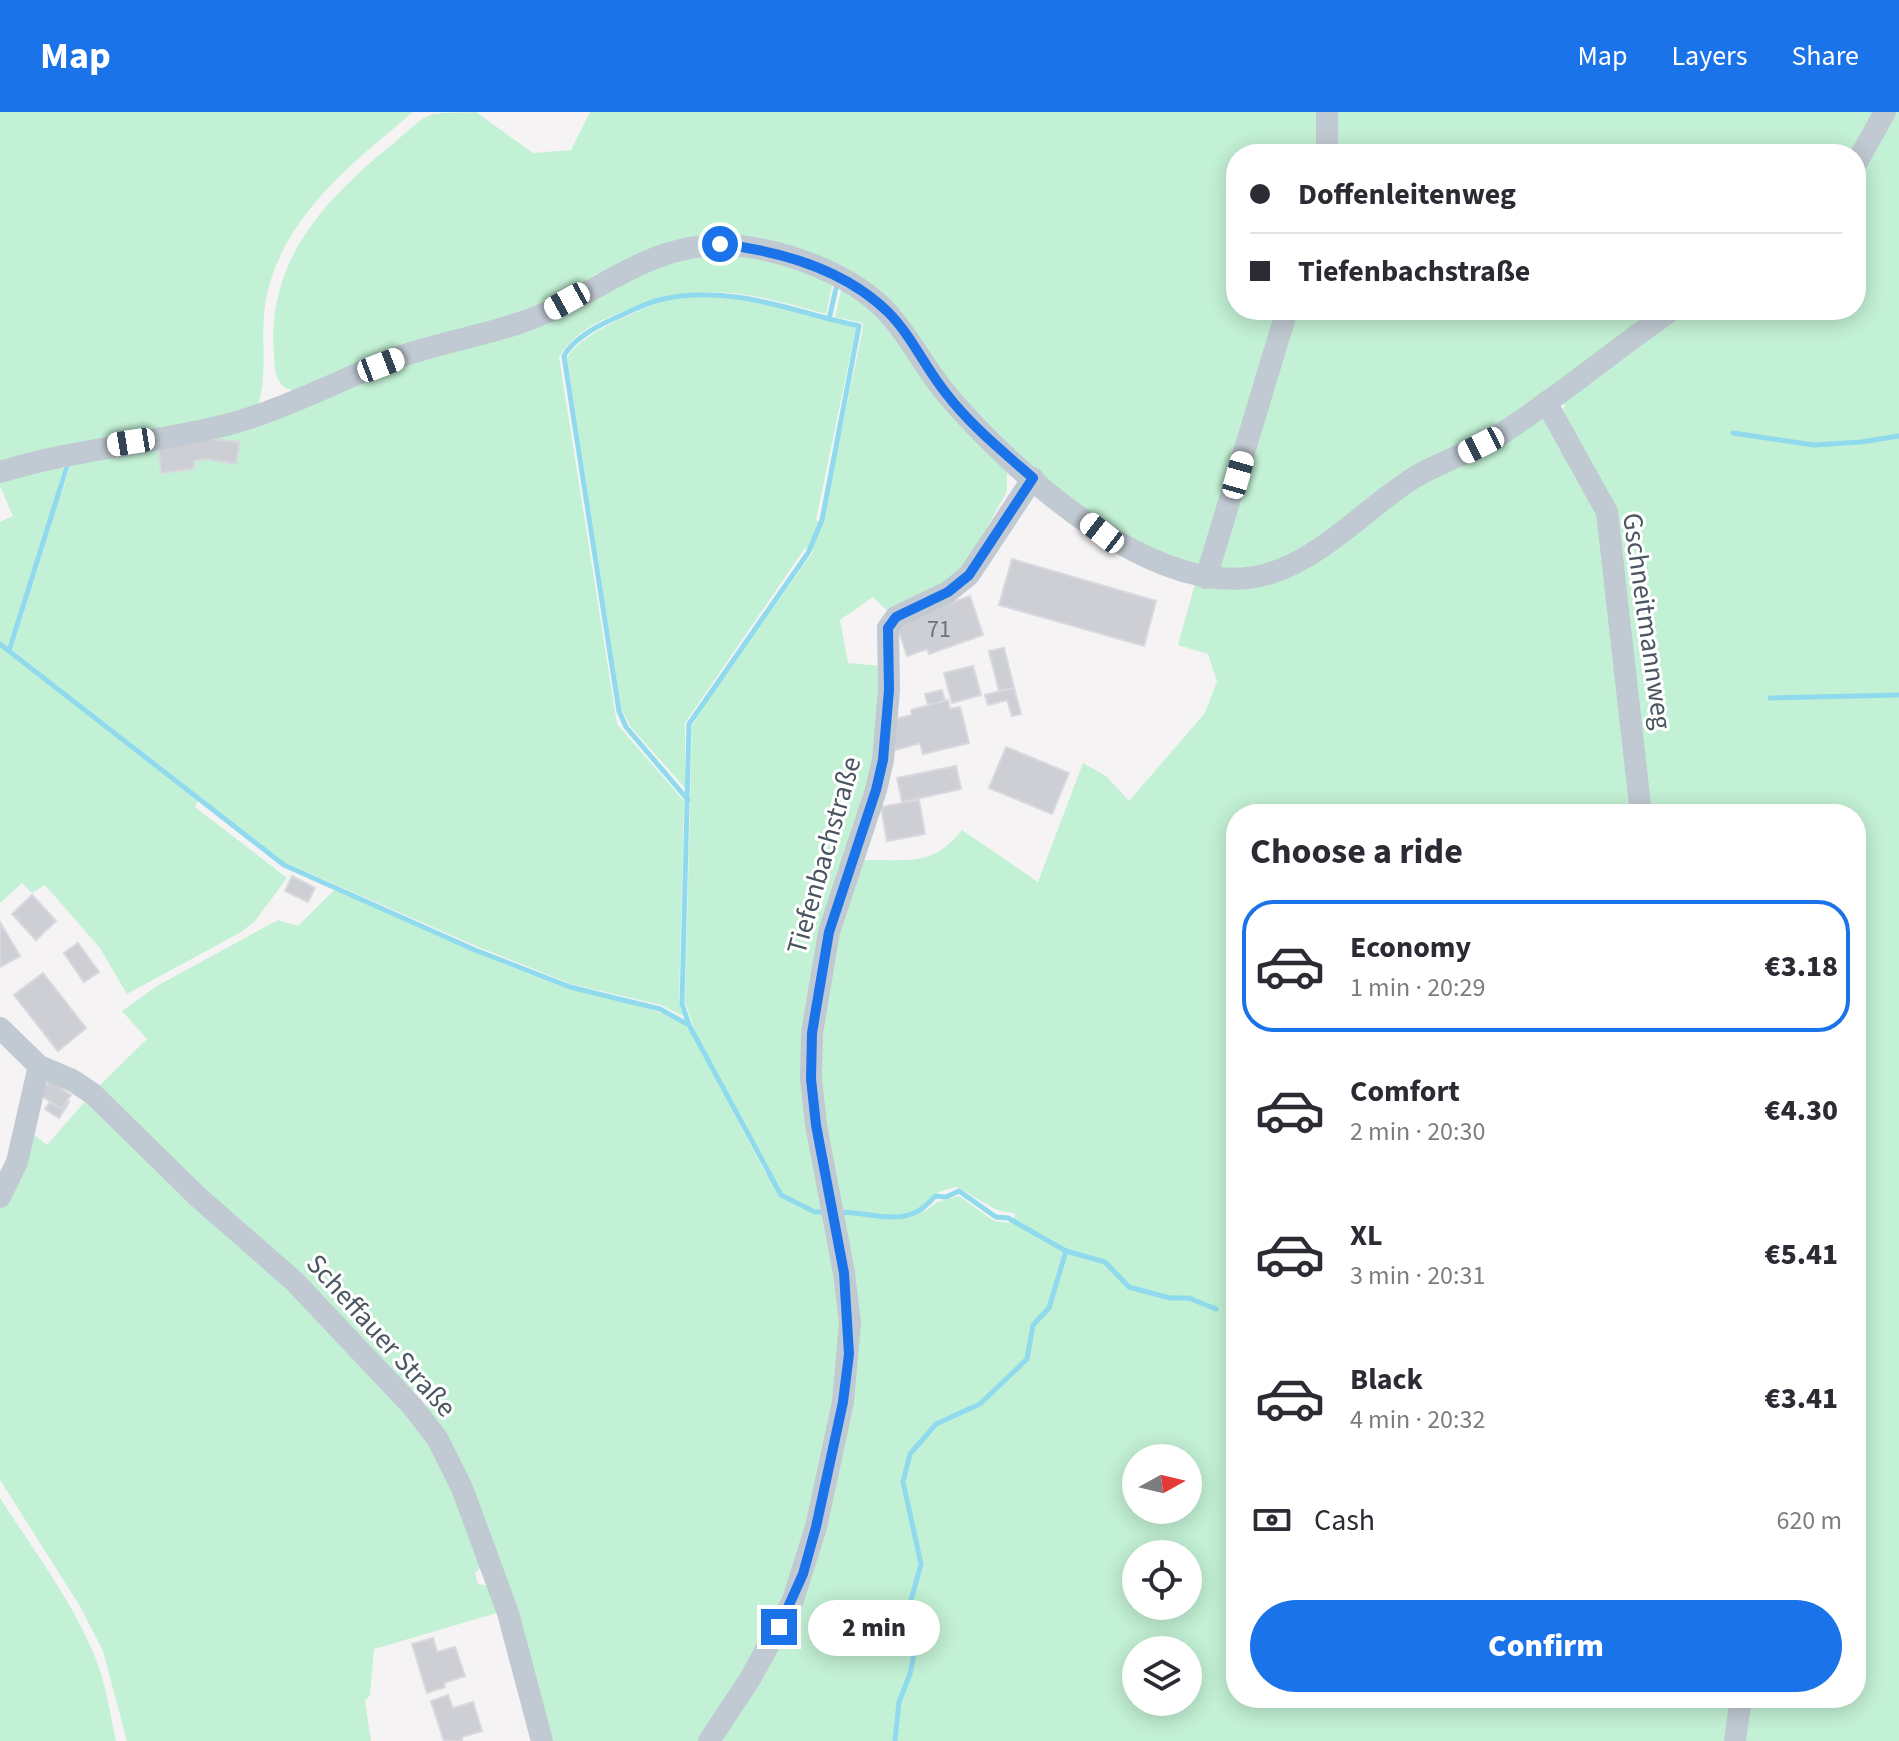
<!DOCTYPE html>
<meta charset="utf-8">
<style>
:root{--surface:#fff;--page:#f2f2f3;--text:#2b2b33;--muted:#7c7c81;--line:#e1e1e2;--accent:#1a73e8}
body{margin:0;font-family:"Source Sans 3",sans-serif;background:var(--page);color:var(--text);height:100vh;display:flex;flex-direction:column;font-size:30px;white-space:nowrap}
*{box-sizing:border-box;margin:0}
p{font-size:26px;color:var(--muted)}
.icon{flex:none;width:44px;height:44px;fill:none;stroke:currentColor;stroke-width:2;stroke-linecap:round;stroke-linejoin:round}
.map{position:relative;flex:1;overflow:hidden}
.details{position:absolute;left:1226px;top:692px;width:640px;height:904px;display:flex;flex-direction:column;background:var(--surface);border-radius:32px;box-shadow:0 4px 20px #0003}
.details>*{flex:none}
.guide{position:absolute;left:1226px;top:32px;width:640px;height:176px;border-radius:32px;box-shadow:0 4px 20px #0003;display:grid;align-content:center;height:176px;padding:0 24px;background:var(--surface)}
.needle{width:52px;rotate:82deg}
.controls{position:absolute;left:1122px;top:1332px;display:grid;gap:16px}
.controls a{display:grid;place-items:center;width:80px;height:80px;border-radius:50%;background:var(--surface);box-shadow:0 4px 20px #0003;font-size:40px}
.end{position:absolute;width:36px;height:36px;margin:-18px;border:10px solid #1a73e8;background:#fff;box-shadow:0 0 0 4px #fff}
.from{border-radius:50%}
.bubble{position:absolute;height:56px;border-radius:28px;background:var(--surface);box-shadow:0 4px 20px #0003;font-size:26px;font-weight:800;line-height:56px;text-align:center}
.car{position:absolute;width:24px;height:48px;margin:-24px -12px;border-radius:10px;box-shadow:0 0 6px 2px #0007;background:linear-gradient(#fff 24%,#345 0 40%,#fff 0 76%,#345 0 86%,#fff 0)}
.guide b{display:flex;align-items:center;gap:28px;height:76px;font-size:30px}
.guide b+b{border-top:2px solid var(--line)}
.guide i{width:20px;height:20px;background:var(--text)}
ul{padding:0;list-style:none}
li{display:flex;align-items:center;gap:24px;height:132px;margin:0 16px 12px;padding:0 8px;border:4px solid transparent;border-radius:32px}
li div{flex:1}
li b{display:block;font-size:30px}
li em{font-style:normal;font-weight:800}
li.active{border-color:var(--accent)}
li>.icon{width:72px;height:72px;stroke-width:1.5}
h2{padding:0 24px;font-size:36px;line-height:96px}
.pay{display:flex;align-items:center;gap:20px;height:88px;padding:0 24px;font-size:30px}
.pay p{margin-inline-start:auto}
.primary-button{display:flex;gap:16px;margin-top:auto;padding:16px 24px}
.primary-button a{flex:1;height:92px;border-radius:48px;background:var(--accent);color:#fff;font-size:32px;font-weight:800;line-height:92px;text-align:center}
header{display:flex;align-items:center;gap:48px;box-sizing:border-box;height:112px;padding:0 40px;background:var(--accent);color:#fff}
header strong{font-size:38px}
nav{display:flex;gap:44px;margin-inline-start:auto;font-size:28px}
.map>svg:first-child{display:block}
</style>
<header>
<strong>Map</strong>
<nav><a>Map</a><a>Layers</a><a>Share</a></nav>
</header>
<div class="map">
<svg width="1899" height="1629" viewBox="0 0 1899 1629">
<rect width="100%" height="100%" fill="#f5f3f3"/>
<g fill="#c3f1d5" fill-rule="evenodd">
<path d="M 0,0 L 413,0 C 353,51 286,101 267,182 C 258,220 270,261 257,297 L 0,354 Z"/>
<path d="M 476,0 L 533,41 L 571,38 L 590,0 L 1321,0 L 1323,42 L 1236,42 L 1236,198 L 1281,198 L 1203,451 L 1180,454 L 1081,398 L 955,287 L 906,213 L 759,130 L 627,151 L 596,162 L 554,191 L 303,279 C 279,280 275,267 274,244 C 266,151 322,90 389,35 C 402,25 418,7 433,2 C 445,0 463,1 476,0 Z"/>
<polygon points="1332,0 1877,0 1854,42 1333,42"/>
<path d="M 1891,0 L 1899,0 L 1899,1629 L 1739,1629 L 1748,1586 L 1856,1586 L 1856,702 L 1236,702 L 1236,1586 L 1738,1586 L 1731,1629 L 714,1629 L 755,1568 L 847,1296 L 821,1016 L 823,873 L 864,748 C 908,747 932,756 962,718 L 1038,770 L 1083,651 L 1106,664 L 1129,689 L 1205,601 L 1217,569 L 1208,542 L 1178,533 L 1195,472 L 1257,473 L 1406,377 L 1529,311 L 1543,307 L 1561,325 L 1565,284 L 1689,198 L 1856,198 L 1856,62 ZM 957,1075 L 997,1098 L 1016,1102 L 1010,1111 L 994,1109 L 959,1084 L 937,1090 L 924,1100 C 927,1081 940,1079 957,1075 ZM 1136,1346 L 1188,1346 L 1188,1398 L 1136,1398 ZM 1136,1442 L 1188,1442 L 1188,1494 L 1136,1494 ZM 1136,1538 L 1188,1538 L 1188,1590 L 1136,1590 Z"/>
<path d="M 759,142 L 833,170 L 826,202 C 741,179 702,167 617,202 C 595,210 571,224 559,245 L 617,612 L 684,689 L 679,888 L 683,904 L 661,893 L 571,872 L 476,834 L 284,750 L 12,538 L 54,404 L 50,402 L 8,536 L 0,529 L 0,410 L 13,404 L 0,374 L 0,366 L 66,346 L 56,381 L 61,383 L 73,346 L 242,316 L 671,145 Z"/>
<path d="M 842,174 L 861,186 L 1000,346 L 1007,361 L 1007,379 L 963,458 L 944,476 L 890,501 L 873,485 L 840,508 L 848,551 L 882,554 L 874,655 L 814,864 L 827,1093 L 844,1252 L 797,1464 L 704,1629 L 550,1629 L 426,1299 L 427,1289 L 443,1277 L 439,1272 L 425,1281 L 407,1278 L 96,977 L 147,927 L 122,899 L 157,874 L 278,808 L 298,814 L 335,777 C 412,812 488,849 568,876 C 608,890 654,890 689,917 L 766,1062 L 771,1062 L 694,917 L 685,890 L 692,615 L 708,586 L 813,440 L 805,436 L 685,611 L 685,676 L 630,614 L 621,596 L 567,246 C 577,229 603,215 621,207 C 633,202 644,196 655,192 C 716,171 797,201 856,216 L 816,408 L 822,412 L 863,216 L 863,211 L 835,205 Z"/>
<polygon points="1292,198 1662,198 1499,314 1288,448 1220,460 1218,449"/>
<polygon points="0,533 198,689 195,695 287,766 255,809 241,820 127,882 100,836 45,773 32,781 22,771 0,791"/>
<polygon points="88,986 268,1152 418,1311 443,1349 482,1454 475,1461 478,1472 488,1474 497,1501 374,1537 370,1583 365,1589 371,1629 127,1629 103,1539 80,1494 0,1368 0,1096 18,1060 30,1019 47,1033"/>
<path d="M 0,1386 C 33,1438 72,1488 95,1545 C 106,1572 110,1601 116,1629 L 0,1629 Z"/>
</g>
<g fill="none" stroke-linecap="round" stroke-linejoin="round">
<g stroke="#90daee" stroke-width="5">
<polyline points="1733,321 1814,333 1861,330 1899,324"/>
<polyline points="0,532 284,753 475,838 570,875 660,897 687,912"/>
<polyline points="9,539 68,351"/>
<polyline points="1770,586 1899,583"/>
<path d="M 688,688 L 626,615 L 619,599 L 564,244 C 572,228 597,214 613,207 C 628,201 643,192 659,188 C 718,174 772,191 829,207"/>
<polyline points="828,1100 815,1100 781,1083 689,913 682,892 689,612 808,441 822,408 859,214 829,207 837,172"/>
<path d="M 838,1100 C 877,1100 907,1119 935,1084 L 946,1085 L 959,1079 L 996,1105 L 1008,1106 L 1066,1139 L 1105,1150 L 1129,1175 L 1170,1186 L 1189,1186 L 1216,1197"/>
<polyline points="895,1629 899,1590 910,1562 917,1528 910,1492 921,1452 903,1370 910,1342 936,1312 980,1292 1027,1247 1033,1213 1049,1196 1066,1139"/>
</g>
</g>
<g fill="#cdcfd5" stroke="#d7d9de" stroke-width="2">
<polygon points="211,327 240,330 236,352 207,347 194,349 194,357 161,361 158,333"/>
<polygon points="1012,447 1156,489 1144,534 999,493"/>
<polygon points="970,484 983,523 929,542 927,537 907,544 896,510"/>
<polygon points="1004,536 1014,576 999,579 989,539"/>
<polygon points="973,554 981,583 952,591 944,561"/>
<polygon points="1014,576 1021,602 1012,604 1007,588 988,593 985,583"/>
<polygon points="942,578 945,589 928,593 925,582"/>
<polygon points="948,588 950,597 960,595 969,631 923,642 920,631 896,638 888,609 912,603 911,598"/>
<polygon points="1006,635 1069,661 1052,702 989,676"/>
<polygon points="956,654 961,677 902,690 897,666"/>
<polygon points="919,688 925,722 887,729 881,695"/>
<polygon points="292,764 315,776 308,790 285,779"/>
<polygon points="32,783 56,809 36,828 12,802"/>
<polygon points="0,810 20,844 0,855"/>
<polygon points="78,831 99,860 84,870 64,841"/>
<polygon points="43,861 86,916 58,939 14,883"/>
<polygon points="50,968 71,983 61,997 40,983"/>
<polygon points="67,989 69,990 59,1006 45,997 50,990 61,997"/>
<polygon points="433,1526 437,1540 455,1535 465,1564 444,1571 445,1575 427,1581 412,1532"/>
<polygon points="448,1583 453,1596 473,1590 482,1619 462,1625 462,1629 444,1629 431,1589"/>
</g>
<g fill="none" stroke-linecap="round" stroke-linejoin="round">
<g stroke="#c1cad2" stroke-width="22">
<polyline points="1327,0 1327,42"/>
<polyline points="1856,52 1885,0"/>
<polyline points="1546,290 1607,400 1641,702"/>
<path d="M 0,360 C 74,337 151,332 226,313 C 285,298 346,264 405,243 C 450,228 499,221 543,202 C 615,171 664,122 749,135 C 799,143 861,167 893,207 C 913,231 928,261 949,285 C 1015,362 1162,496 1271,461 C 1326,443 1367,395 1415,365 C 1442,349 1474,340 1501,322 C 1560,284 1614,238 1672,198"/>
<polyline points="1206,466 1287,198"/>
<polyline points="0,916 39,954 72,968 93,982 198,1085 294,1169 412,1294 437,1326 462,1376 508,1501 542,1629"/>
<polyline points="0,1085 17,1050 39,954"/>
<polyline points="709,1629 750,1567 793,1488 816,1415 843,1290 850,1211 844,1161 816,1013 811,967 812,921 829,820 876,678 883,648 889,578 888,516 896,505 948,480 969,463 1033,366"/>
<polyline points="1735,1629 1741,1586"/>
</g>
</g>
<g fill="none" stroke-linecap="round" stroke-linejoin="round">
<path stroke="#1a73e8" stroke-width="10" d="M 720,132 C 780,139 844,157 888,200 C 911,223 925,255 945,280 C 970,313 1002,339 1033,366 L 969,463 L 948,480 L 896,505 L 888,516 L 889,578 L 883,648 L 876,678 L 829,820 L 812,921 L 811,967 L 816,1013 L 844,1161 L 849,1242 L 843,1290 L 816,1415 L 803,1462 L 779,1515"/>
</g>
<g text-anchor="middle" stroke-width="6" stroke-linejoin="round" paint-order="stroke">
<g font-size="24" fill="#6b747e">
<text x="939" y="525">71</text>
</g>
<g font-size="28" fill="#4a5661" stroke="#fff">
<text transform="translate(1648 509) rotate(82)" y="10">Gschneitmannweg</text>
<text transform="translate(823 743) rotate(-74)" y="10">Tiefenbachstraße</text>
<text transform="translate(382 1223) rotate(48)" y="10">Scheffauer Straße</text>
</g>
</g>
</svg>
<div class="controls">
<a><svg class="needle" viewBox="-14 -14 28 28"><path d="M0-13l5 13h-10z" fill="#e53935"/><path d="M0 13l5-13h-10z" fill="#7c7c81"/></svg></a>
<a><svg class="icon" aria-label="locate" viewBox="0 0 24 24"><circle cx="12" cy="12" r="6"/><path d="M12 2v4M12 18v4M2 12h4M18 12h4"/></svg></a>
<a><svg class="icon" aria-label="layers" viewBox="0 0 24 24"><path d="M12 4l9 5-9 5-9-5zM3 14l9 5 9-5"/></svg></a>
</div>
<i class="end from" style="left:720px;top:132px"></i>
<i class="end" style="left:779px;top:1515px"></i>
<div class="bubble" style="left:808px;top:1488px;width:132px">2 min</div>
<i class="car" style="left:567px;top:189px;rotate:241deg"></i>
<i class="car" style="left:381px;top:253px;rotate:69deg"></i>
<i class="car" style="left:131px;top:330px;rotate:261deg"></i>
<i class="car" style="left:1481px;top:333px;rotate:243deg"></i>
<i class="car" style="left:1238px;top:363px;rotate:16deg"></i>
<i class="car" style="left:1102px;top:421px;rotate:308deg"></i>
<div class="guide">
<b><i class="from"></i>Doffenleitenweg</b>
<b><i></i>Tiefenbachstraße</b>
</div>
<section class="details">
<h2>Choose a ride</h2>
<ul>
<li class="active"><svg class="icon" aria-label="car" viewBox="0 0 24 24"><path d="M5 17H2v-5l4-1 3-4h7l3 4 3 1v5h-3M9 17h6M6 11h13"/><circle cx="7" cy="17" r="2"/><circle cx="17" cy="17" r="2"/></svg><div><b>Economy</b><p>1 min · 20:29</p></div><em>€3.18</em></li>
<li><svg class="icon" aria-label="car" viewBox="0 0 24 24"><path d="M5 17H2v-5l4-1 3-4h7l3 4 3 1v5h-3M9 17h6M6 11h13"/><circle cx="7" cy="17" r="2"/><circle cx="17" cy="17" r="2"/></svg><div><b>Comfort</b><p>2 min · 20:30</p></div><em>€4.30</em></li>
<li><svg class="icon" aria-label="car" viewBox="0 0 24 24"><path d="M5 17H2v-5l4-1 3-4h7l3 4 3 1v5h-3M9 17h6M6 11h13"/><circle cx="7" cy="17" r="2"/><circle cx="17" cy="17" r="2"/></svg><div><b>XL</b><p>3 min · 20:31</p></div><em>€5.41</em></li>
<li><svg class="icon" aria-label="car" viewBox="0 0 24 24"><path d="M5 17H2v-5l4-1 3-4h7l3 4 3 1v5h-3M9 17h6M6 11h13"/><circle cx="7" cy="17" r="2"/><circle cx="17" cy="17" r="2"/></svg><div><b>Black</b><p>4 min · 20:32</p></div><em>€3.41</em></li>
</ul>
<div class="pay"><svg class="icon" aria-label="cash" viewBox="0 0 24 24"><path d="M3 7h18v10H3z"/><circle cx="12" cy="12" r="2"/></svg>Cash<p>620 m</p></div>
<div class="primary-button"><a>Confirm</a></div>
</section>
</div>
